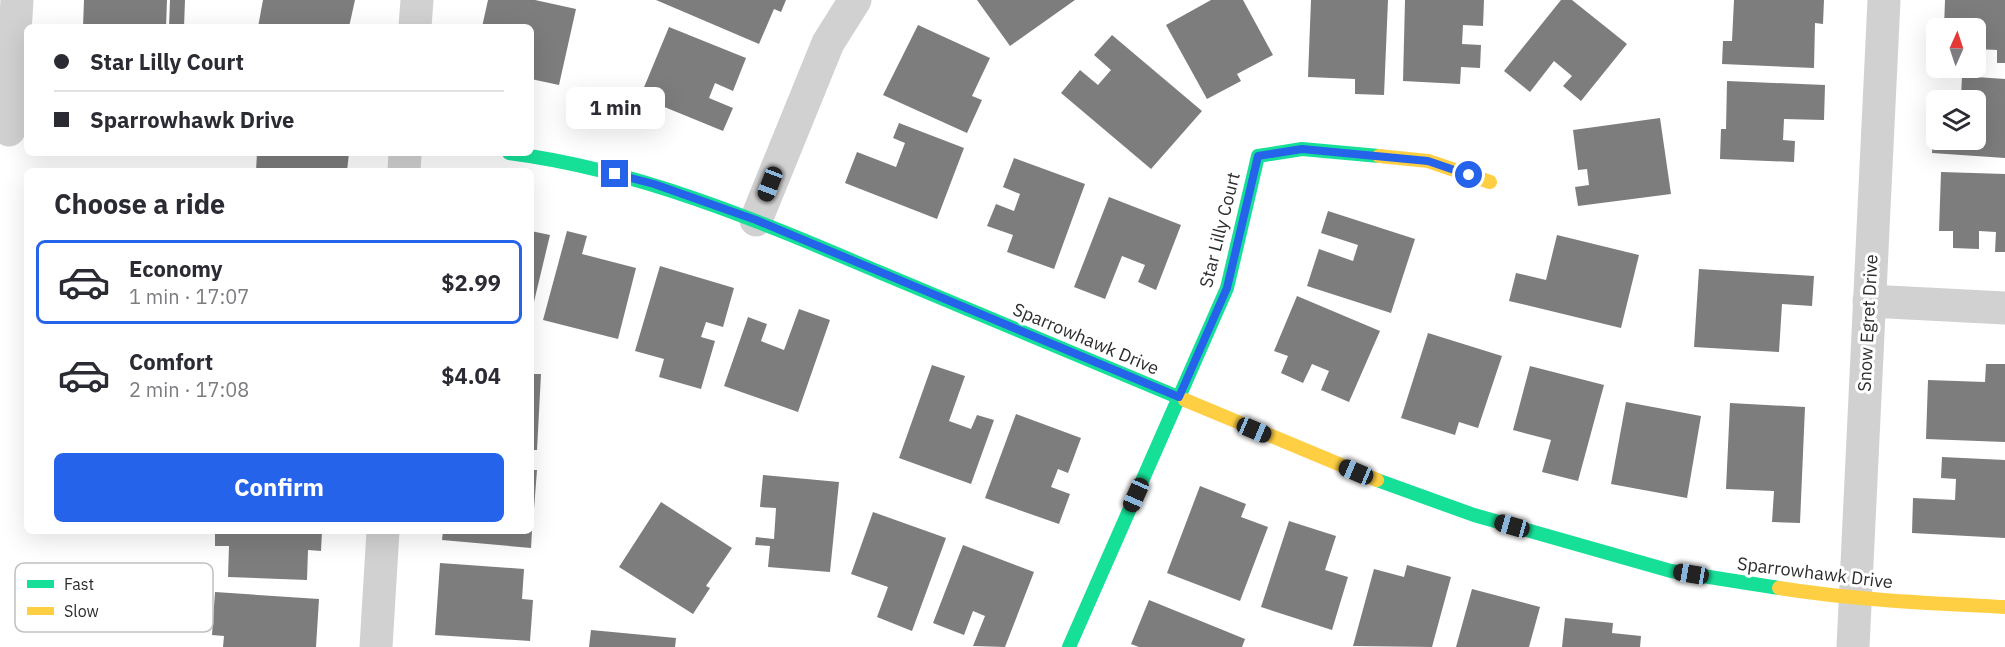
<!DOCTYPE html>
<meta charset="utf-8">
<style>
:root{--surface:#fff;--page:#f2f2f3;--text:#2b2b33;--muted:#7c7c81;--line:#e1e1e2;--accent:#2563eb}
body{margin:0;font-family:"IBM Plex Sans",sans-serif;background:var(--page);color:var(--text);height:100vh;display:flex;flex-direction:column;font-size:22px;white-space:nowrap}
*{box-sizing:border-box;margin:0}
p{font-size:20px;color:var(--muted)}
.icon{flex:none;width:33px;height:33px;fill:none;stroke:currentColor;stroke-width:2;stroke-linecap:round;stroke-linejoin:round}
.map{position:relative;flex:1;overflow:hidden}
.panel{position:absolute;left:24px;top:168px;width:510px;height:366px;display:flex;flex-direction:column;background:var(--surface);border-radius:9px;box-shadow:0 6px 24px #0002}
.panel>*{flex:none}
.banner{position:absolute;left:24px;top:24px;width:510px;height:132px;border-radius:9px;box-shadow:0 6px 24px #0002;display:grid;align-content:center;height:132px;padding:0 30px;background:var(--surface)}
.needle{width:39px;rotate:3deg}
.buttons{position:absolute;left:1926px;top:18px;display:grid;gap:12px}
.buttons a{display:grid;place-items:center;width:60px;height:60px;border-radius:9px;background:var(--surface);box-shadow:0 6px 24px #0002;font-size:30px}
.end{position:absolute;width:27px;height:27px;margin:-14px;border:8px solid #2563eb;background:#fff;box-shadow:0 0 0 3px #fff}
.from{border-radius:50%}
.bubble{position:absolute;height:42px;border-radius:9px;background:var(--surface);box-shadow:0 6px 24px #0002;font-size:20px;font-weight:800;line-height:42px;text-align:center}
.car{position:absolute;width:18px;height:36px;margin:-18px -9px;border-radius:8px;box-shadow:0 0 4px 2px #0007;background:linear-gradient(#222 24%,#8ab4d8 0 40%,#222 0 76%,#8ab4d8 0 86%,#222 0)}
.banner b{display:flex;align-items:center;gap:21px;height:57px;font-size:22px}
.banner b+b{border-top:2px solid var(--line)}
.banner i{width:15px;height:15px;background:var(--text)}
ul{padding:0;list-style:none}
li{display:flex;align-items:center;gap:18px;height:84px;margin:0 12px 9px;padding:0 18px;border:3px solid transparent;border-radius:9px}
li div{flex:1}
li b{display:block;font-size:22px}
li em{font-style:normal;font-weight:800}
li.active{border-color:var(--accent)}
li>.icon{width:54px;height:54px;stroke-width:1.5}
h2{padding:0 30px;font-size:27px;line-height:72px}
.primary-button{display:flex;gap:12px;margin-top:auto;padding:12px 30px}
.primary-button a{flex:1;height:69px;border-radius:9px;background:var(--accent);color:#fff;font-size:24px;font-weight:800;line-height:69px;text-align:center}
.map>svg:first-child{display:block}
</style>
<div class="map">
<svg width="2005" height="647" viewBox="0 0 2005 647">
<rect width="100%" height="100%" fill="#fff"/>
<g fill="#7d7d7d">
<polygon points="84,0 167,0 166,27 83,27"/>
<polygon points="170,0 185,0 184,27 169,27"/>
<polygon points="263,0 355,0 349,27 258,27"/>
<polygon points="488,0 535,0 576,9 559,85 531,79 531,27 482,27"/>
<polygon points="656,0 786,0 781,12 774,9 759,44"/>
<polygon points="977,0 1075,0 1010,46"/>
<polygon points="1211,0 1243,0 1273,55 1237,74 1241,81 1207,99 1166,25"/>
<polygon points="1311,0 1388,0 1384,95 1355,94 1355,79 1308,77"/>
<polygon points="1405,0 1484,0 1483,26 1463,25 1462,44 1481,45 1480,68 1461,67 1460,84 1403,81"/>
<polygon points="1561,0 1572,0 1627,44 1581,101 1563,86 1572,76 1554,61 1530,92 1504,71"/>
<polygon points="1734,0 1824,0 1823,24 1815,23 1814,68 1722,64 1723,41 1732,41"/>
<polygon points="1945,0 2005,0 2005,63 1997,63 1997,50 1976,49 1976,28 1944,28"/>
<polygon points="918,25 990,58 972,96 982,100 967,133 883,95"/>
<polygon points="669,27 746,58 733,91 715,83 709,98 733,108 723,131 640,97"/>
<polygon points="1112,35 1202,111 1151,169 1061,93 1080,70 1098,85 1111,70 1094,55"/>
<polygon points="1962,76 2005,79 2005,158 1932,153 1934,120 1936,120 1936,140 1976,140 1976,98 1961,97"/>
<polygon points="1727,81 1825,85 1824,120 1784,119 1783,140 1795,141 1794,162 1720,159 1721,129 1726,129"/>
<polygon points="1660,118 1671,194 1578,206 1575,187 1589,185 1587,169 1578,170 1573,130"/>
<polygon points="899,123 964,148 937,219 845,183 857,152 896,167 905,143 893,138"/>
<polygon points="257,153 349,153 347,171 256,171"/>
<polygon points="1014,158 1085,184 1054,269 1007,252 1013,235 987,226 996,204 1014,211 1020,194 1003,187"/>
<polygon points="1941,172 2005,174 2005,252 1995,252 1996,232 1979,231 1979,249 1953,248 1953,231 1939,231"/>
<polygon points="1109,197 1181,225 1156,290 1138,282 1145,265 1122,256 1105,299 1074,287"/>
<polygon points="1328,211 1415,239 1391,313 1307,286 1319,249 1353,261 1358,245 1321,233"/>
<polygon points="531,231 550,235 532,310 531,310"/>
<polygon points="567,231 587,236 582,254 636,268 618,339 543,320"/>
<polygon points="1557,235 1639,255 1621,328 1509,301 1516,273 1546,280"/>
<polygon points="660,266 734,288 723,327 706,322 701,337 715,341 701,389 659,377 664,359 635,351"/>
<polygon points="1699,269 1814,276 1812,306 1782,304 1779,352 1694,347"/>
<polygon points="1297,296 1380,331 1349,402 1321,390 1329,371 1312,364 1303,383 1281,373 1288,356 1274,351"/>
<polygon points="799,309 830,320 798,412 724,386 748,317 767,324 761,341 784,350"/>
<polygon points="1428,333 1502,356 1478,428 1459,422 1455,435 1401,418"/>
<polygon points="1986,364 2005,364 2005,442 1926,439 1928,380 1985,382"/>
<polygon points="932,365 965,376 949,421 971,429 977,415 994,420 971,484 899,458"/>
<polygon points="1530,366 1604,385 1578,481 1542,472 1551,440 1513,430"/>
<polygon points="531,374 541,374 537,450 531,450"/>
<polygon points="1626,402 1701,416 1687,498 1611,484"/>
<polygon points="1730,403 1805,407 1800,523 1772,522 1774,491 1726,489"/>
<polygon points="1016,414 1081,438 1068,473 1058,469 1051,487 1070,494 1059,524 985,498"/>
<polygon points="1942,457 2005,460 2005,538 1912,533 1913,498 1955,500 1956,479 1941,478"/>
<polygon points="531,470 537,470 533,522 531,522"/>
<polygon points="763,475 839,482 830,572 768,567 770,546 755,545 756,537 774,539 776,508 760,507"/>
<polygon points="1200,486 1246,504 1241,517 1268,527 1240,601 1167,573"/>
<polygon points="661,502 732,548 706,586 710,588 693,614 619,567"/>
<polygon points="873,512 946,538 912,631 877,617 888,587 851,574"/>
<polygon points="1289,521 1336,536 1325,570 1348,577 1332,630 1261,607"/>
<polygon points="215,531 322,531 321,551 308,550 307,580 228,577 229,546 215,546"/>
<polygon points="443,531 532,531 531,548 442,540"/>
<polygon points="963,545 1034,572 1005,647 973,646 985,616 973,611 964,635 933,623"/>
<polygon points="440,563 524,569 522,599 533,600 530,641 435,635"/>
<polygon points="1407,565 1451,577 1432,647 1353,646 1374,569 1404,577"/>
<polygon points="1472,589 1540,607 1529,647 1456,647"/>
<polygon points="215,592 319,599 316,647 223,647 224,636 212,635"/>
<polygon points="1149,600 1245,639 1242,647 1139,647 1131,644"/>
<polygon points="1565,618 1613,623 1612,633 1641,636 1640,647 1562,647"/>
<polygon points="591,630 676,638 675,647 589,647"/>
</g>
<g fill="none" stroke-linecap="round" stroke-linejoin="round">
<g stroke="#d1d1d1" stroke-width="33">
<polyline points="415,27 417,0"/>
<polyline points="9,130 17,0"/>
<polyline points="404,171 405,153"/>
<polyline points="756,220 828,43 855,0"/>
<polyline points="1869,301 2005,308"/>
<polyline points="376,647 383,531"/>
<polyline points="1853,647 1884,0"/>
</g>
<g stroke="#16e098" stroke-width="14">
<path d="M 509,153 C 640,170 759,221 879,272 C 981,314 1083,357 1185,400"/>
<polyline points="1377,480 1474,515 1671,571 1779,588"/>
<polyline points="1069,647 1227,288 1258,156 1302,149 1379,156"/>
</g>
<g stroke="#ffcf43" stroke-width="14">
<polyline points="1379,156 1428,161 1490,182"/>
<polyline points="1185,400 1377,480"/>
<path d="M 1779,588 C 1854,600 1929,603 2005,607"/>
</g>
</g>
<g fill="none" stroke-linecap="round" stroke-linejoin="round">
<polyline stroke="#2563eb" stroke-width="8" points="615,174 654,184 756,220 1179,397 1227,288 1258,156 1302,149 1428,161 1469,175"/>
</g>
<g text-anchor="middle" stroke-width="6" stroke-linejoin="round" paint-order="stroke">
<g font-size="18" fill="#2c2c2c" stroke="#fff">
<text transform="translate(1220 230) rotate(-76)" y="6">Star Lilly Court</text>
<text transform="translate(1868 323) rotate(-87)" y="6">Snow Egret Drive</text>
<text transform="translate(1086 339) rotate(23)" y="6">Sparrowhawk Drive</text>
<text transform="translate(1815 573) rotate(7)" y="6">Sparrowhawk Drive</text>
</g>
</g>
<rect x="15" y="563" width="198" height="69" rx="9" fill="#fff" stroke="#c0c0c0" stroke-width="1.5"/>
<rect x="27" y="580" width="27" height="8" fill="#16e098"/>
<rect x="27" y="607" width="27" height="8" fill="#ffcf43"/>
<g font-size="16" fill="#2c2c2c">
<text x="64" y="590">Fast</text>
<text x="64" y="617">Slow</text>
</g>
</svg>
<div class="buttons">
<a><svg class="needle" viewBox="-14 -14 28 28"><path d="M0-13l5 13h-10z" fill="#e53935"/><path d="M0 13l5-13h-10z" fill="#7c7c81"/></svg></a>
<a><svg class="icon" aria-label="layers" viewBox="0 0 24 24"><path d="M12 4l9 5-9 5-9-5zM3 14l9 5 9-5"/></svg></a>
</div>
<i class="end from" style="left:1469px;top:175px"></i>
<i class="end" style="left:615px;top:174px"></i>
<div class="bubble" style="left:566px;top:87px;width:99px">1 min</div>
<i class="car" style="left:770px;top:184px;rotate:201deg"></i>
<i class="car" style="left:1254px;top:430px;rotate:113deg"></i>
<i class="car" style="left:1356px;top:472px;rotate:293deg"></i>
<i class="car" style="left:1136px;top:495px;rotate:204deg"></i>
<i class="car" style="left:1512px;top:526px;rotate:286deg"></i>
<i class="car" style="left:1691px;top:574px;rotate:279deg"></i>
<div class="banner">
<b><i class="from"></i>Star Lilly Court</b>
<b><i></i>Sparrowhawk Drive</b>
</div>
<section class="panel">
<h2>Choose a ride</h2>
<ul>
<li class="active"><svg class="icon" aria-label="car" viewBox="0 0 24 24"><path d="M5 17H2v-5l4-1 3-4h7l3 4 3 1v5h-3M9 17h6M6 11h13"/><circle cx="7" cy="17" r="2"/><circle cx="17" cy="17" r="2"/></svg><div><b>Economy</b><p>1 min · 17:07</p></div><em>$2.99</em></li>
<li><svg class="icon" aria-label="car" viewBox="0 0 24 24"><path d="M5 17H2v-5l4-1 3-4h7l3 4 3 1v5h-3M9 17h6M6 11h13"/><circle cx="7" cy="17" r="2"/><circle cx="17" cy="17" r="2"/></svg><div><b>Comfort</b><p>2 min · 17:08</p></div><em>$4.04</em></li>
</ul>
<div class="primary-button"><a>Confirm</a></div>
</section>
</div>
